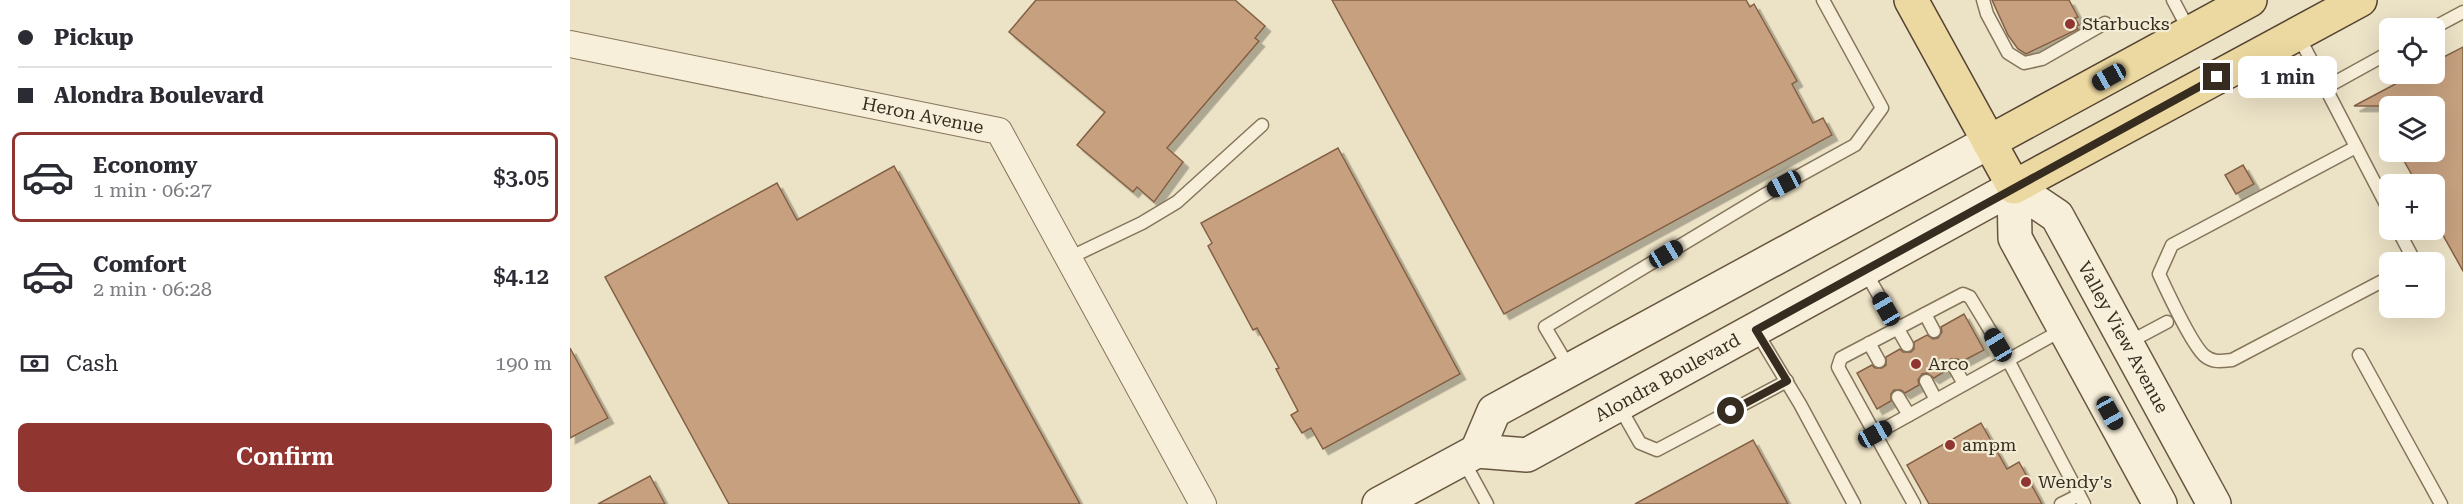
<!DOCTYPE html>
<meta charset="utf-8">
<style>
:root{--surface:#fff;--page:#f2f2f3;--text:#2b2b33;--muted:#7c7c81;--line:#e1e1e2;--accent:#913531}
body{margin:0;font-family:"Roboto Serif",serif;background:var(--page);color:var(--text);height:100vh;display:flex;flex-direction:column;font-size:22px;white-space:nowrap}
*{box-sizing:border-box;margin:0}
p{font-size:20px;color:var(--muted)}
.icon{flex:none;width:33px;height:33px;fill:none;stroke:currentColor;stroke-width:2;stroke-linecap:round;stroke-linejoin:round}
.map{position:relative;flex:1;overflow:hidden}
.drawer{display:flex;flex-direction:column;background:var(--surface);width:570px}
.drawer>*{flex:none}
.guide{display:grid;align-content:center;height:132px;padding:0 18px;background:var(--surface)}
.tools{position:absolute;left:1809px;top:18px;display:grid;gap:12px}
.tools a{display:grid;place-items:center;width:66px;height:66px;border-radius:9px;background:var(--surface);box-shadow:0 6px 24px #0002;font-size:30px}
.end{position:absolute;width:27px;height:27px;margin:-14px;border:8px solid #372c20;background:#fff;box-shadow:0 0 0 3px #fff}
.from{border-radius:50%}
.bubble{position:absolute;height:42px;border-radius:9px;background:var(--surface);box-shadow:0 6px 24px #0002;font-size:20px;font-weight:600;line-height:42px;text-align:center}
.car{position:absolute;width:18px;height:36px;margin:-18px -9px;border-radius:8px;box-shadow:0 0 4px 2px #0007;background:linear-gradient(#222 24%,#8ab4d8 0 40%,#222 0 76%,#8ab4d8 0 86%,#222 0)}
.guide b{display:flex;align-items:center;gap:21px;height:57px;font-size:22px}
.guide b+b{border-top:2px solid var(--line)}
.guide i{width:15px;height:15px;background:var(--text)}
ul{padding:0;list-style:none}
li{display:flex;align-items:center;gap:18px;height:90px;margin:0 12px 9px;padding:0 6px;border:3px solid transparent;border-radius:9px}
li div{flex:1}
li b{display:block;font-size:22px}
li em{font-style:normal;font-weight:600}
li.on{border-color:var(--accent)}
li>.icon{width:54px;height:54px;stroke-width:1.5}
.pay{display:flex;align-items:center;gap:15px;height:66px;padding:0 18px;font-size:22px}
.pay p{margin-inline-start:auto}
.action{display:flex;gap:12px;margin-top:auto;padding:12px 18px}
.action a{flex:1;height:69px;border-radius:9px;background:var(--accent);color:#fff;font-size:24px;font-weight:600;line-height:69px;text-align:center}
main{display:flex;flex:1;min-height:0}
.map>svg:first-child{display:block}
</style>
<main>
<section class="drawer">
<div class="guide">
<b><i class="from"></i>Pickup</b>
<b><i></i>Alondra Boulevard</b>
</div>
<ul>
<li class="on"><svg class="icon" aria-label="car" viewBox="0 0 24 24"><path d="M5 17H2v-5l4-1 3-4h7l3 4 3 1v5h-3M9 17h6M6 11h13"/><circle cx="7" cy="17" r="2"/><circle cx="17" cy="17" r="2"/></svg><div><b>Economy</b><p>1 min · 06:27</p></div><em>$3.05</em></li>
<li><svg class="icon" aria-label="car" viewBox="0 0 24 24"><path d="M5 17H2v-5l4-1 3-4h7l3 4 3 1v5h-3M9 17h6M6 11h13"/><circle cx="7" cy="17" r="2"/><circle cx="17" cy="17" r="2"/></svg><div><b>Comfort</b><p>2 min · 06:28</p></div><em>$4.12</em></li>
</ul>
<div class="pay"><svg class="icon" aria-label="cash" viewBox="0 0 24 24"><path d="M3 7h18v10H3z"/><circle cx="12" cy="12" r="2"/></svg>Cash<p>190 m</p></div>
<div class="action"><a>Confirm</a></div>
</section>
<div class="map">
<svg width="1893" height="504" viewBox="0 0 1893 504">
<defs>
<filter id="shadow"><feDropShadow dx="5.5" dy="5.5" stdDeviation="0" flood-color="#0004"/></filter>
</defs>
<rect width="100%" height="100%" fill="#ece2c6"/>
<g fill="#c7a17f" stroke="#836144" stroke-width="1.5" filter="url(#shadow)">
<polygon points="466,0 665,0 695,26 685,38 689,41 597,148 613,162 584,202 567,187 563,192 507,145 535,112 439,32"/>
<polygon points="762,0 1176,0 1180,7 1184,4 1208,47 1227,81 1222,84 1243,123 1253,118 1262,135 934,314"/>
<polygon points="1422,0 1499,0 1508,17 1505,18 1509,25 1506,26 1508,29 1456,54 1448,49 1438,35"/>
<polygon points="1893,47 1893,271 1864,219 1864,184 1847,184 1829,152 1864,152 1864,106 1784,106 1844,74 1864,74 1864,62"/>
<polygon points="768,148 890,374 753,449 741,428 732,433 721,415 728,411 706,369 709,368 687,328 683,330 638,246 642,243 631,223"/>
<polygon points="1673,165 1684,184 1666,194 1655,175"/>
<polygon points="324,166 510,504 159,504 35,277 207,183 227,220"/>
<polygon points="1394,314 1414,350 1391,362 1388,359 1381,359 1377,362 1377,370 1364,378 1357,373 1352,374 1348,380 1349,385 1335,393 1331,390 1324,390 1321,394 1321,401 1307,409 1287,373 1302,365 1305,368 1312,368 1316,365 1316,357 1330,349 1333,352 1341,352 1344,349 1344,342 1357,335 1363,339 1368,338 1372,332 1371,327"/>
<polygon points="0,348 38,418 0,438"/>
<polygon points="1411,423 1437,469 1449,462 1472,504 1359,504 1337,465"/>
<polygon points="1183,440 1218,504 1065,504"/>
<polygon points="80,476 95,504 28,504"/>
</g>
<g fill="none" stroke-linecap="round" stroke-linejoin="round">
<g stroke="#86755d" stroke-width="15">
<g id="service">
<polyline points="1413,0 1417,14 1438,53 1454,63 1472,59 1535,23"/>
<polyline points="1603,0 1620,32"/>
<polyline points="1863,28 1893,12"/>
<polyline points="1728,35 1820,212"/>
<polyline points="1755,88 1820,52"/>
<path d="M 1786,147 L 1602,245 L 1589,274 C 1597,291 1622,346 1635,356 C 1643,363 1653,361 1662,360 L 1820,277"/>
<polyline points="1828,230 1845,262"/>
<polyline points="499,258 572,223 607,202 692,125"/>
<polyline points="1295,271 1337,345"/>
<polyline points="1355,314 1364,331"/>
<path d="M 1494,329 C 1431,364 1367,399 1305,434 L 1268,367 L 1271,358 L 1393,294 L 1400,297 L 1438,360 L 1514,504"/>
<polyline points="1186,331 1230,404 1284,504"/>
<polyline points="1565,339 1597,322"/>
<polyline points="1299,343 1309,361"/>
<polyline points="1789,355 1871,504"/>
<polyline points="1384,366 1394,384"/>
<polyline points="1000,369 975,327 1196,194 1285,145 1312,108 1253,0"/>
<polyline points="1356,381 1366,400"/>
<polyline points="1328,397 1339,415"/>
<polyline points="1049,406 1070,443 1087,450 1217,381"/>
<polyline points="1305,434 1344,504"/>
<polyline points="893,460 917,504"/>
<polyline points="1491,504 1509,495"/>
</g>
</g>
<g stroke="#86755d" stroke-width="28">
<g id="minor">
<path id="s1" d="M 0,44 L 429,131 L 633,504"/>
</g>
</g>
<g stroke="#685640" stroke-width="36">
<g id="secondary">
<path id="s2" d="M 1444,187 L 1487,216 L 1644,504"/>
<polyline points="1444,187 1445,238 1590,504"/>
<polyline points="907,451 924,411 1419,142"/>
<path id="s3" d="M 809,504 L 907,451 L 957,455 L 1444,187"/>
</g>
</g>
<g stroke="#544331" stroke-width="36">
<g id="primary">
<polyline points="1341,0 1444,187 1790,0"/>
<polyline points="1419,142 1680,0"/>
</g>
</g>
<use href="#service" stroke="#f7efd9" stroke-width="12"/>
<use href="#minor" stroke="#f7efd9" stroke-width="26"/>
<use href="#secondary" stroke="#f7efd9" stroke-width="33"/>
<use href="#primary" stroke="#ecd9a1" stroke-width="33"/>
</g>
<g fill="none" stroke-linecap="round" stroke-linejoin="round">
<polyline stroke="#372c20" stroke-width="8" points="1161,411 1217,381 1186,330 1647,77"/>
</g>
<g fill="#913531" stroke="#f3ecd5" stroke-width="2">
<circle cx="1500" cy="24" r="6"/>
<circle cx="1346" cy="364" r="6"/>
<circle cx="1380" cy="445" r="6"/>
<circle cx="1456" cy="482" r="6"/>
</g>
<g text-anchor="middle" stroke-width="4.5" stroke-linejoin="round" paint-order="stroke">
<g font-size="18" fill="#372c20" stroke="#f3ecd5" text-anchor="start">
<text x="1512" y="30">Starbucks</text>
<text x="1358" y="370">Arco</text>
<text x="1392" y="451">ampm</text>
<text x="1468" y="488">Wendy's</text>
</g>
<g font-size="18" fill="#372c20" stroke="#f3ecd5">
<text dy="6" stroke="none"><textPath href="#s1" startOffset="360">Heron Avenue</textPath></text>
<text dy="6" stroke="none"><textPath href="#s2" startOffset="190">Valley View Avenue</textPath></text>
<text dy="6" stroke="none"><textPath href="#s3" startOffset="322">Alondra Boulevard</textPath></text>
</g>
</g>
</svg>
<div class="tools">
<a><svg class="icon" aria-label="locate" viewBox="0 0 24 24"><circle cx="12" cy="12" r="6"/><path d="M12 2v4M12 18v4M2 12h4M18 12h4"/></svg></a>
<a><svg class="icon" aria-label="layers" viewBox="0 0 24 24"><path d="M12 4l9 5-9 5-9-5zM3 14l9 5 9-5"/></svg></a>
<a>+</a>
<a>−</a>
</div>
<i class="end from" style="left:1161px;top:411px"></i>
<i class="end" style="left:1647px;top:77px"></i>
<div class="bubble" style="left:1668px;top:56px;width:99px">1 min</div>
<i class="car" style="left:1539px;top:77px;rotate:241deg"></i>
<i class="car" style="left:1214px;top:184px;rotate:242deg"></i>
<i class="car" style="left:1096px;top:254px;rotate:59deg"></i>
<i class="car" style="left:1316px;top:309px;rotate:330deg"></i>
<i class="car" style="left:1428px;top:345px;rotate:329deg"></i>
<i class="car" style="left:1540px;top:413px;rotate:151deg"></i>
<i class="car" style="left:1305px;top:434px;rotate:61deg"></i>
</div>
</main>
